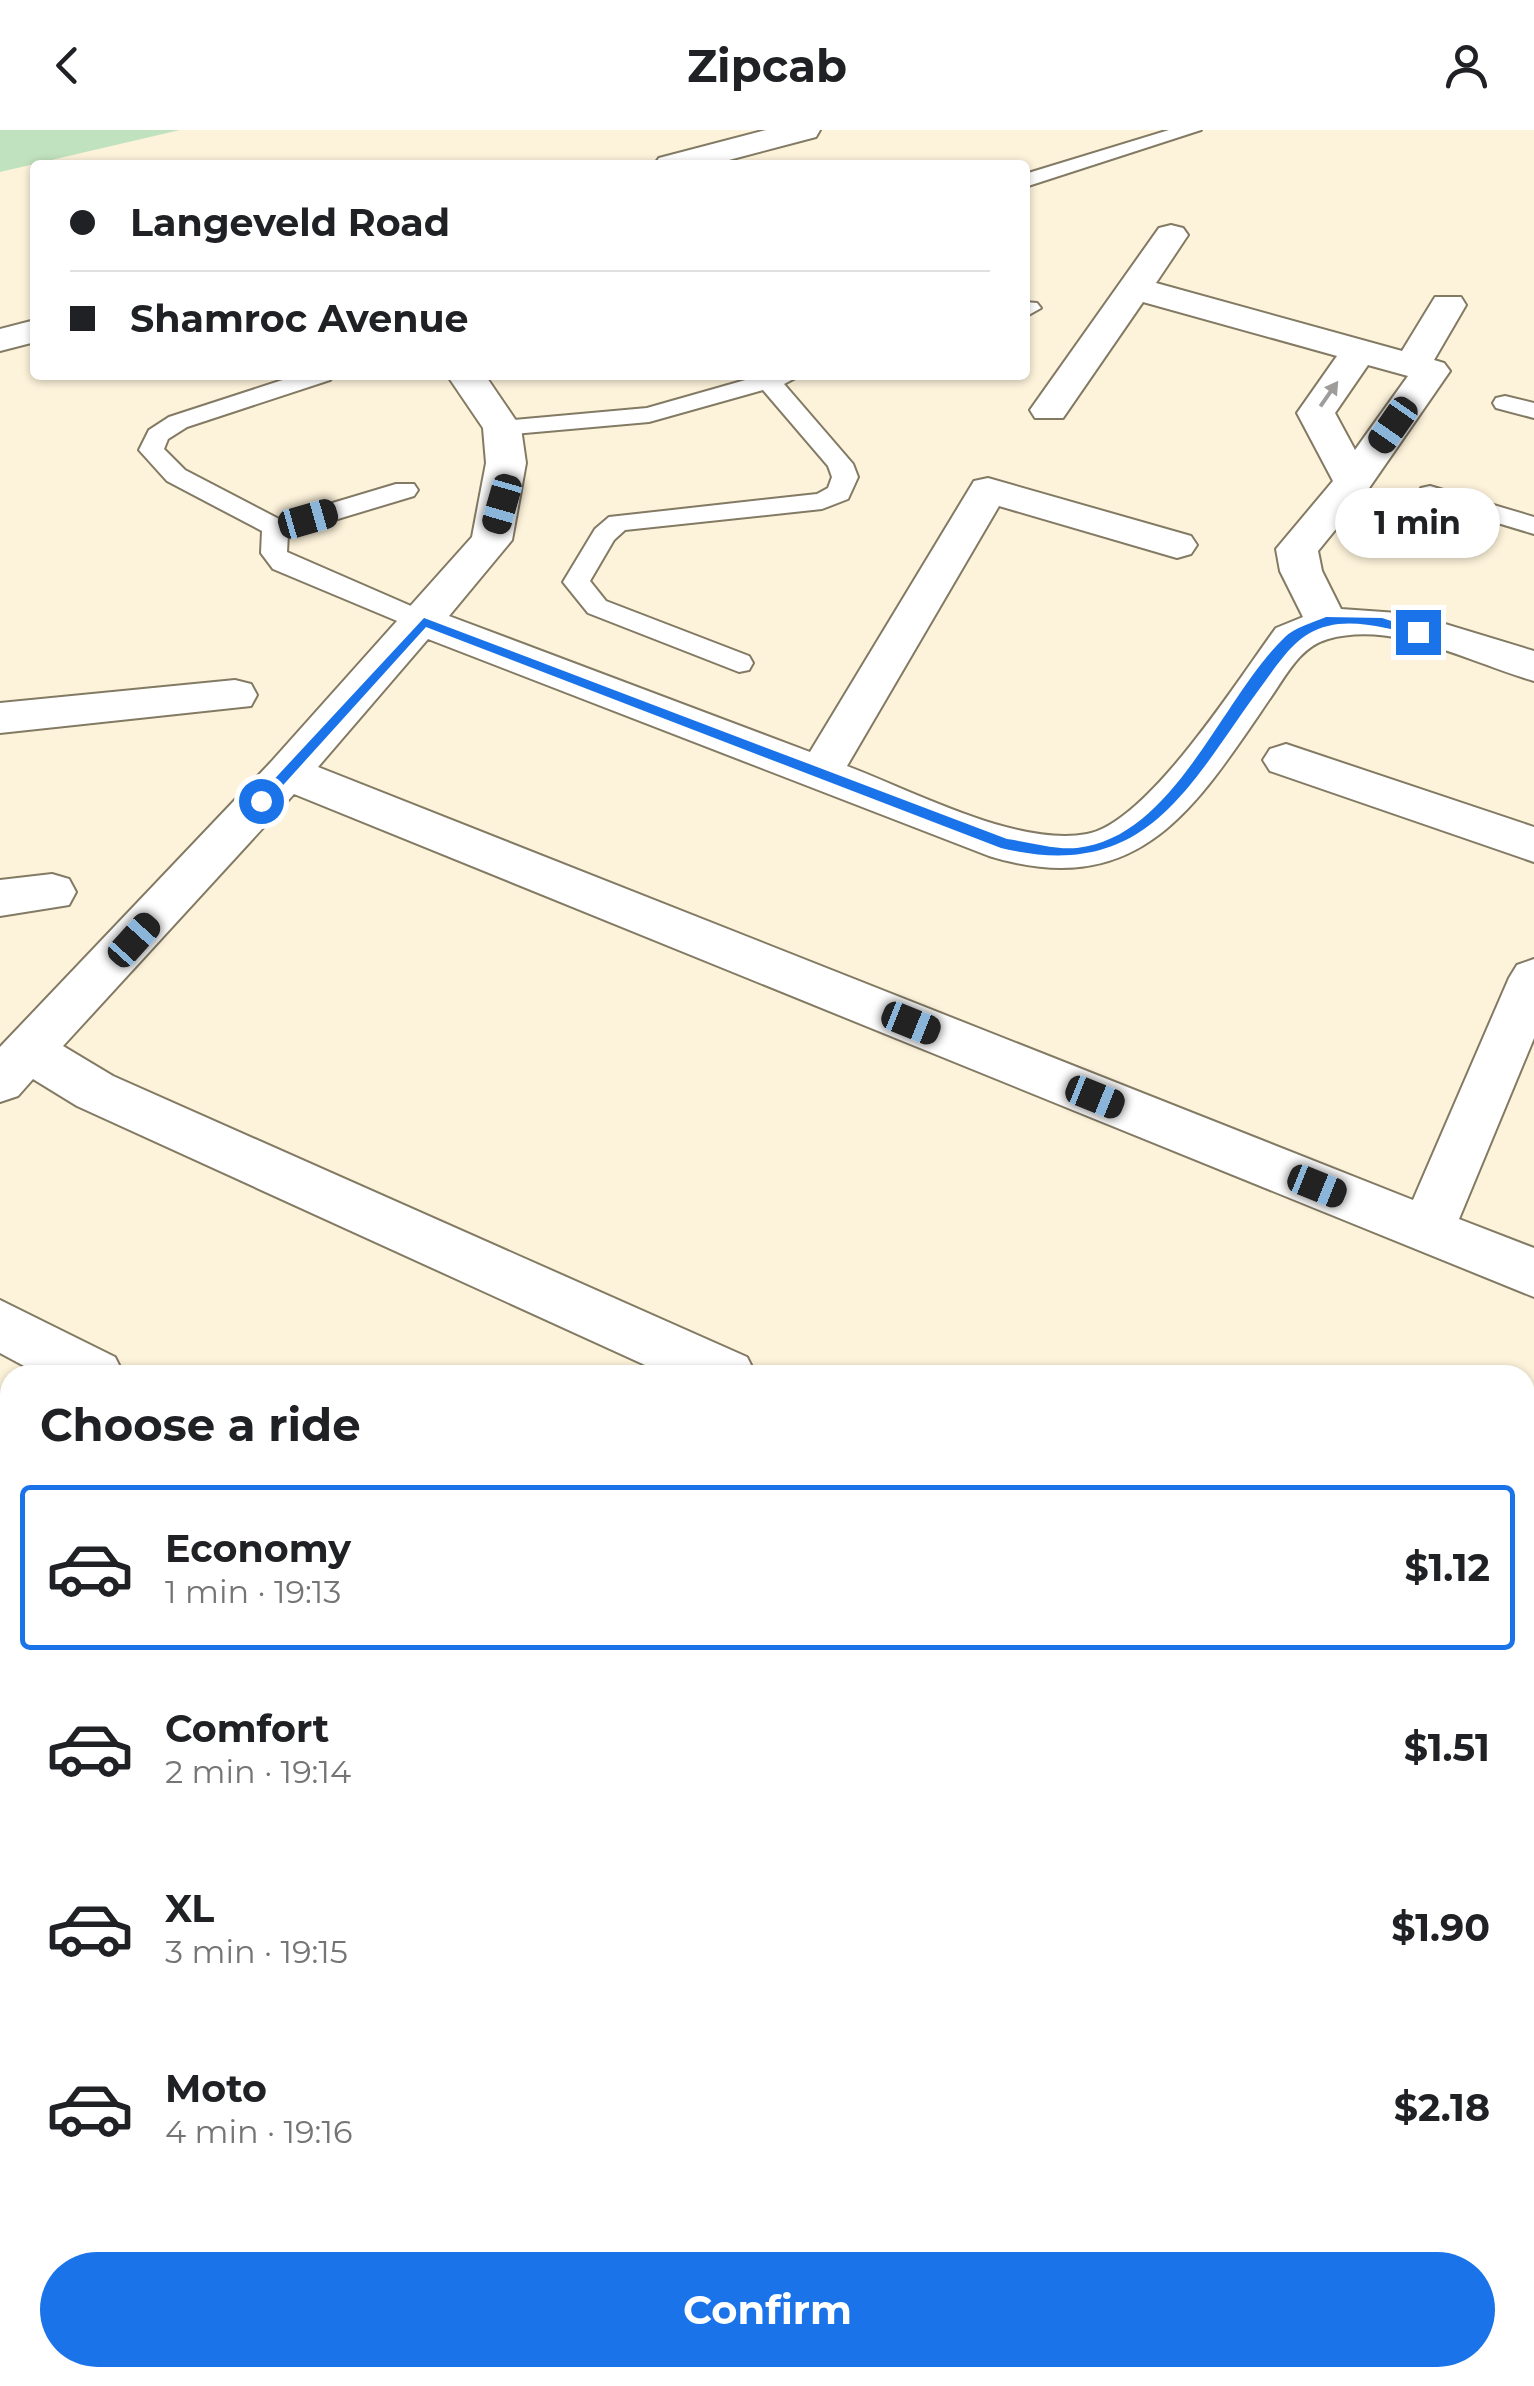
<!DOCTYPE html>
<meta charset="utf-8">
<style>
:root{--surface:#fff;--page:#f2f2f2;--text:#202124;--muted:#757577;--line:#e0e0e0;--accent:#1a73e8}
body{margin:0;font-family:Montserrat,sans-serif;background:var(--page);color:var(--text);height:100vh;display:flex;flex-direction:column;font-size:38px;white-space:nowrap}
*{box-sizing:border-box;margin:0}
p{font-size:32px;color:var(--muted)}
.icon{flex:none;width:55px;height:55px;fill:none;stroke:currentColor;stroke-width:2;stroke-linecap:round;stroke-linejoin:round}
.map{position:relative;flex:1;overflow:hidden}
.details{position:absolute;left:0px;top:1235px;width:1535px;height:1022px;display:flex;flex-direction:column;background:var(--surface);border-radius:30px 30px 0 0;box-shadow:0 2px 8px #0004}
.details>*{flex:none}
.hud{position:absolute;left:30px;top:30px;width:1000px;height:220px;border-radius:10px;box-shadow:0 2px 8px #0004;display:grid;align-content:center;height:220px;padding:0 40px;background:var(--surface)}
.end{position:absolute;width:45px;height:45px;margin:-22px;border:12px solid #1a73e8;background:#fff;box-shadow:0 0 0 5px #fff}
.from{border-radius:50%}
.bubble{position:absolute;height:70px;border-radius:35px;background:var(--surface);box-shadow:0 2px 8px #0004;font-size:32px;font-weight:700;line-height:70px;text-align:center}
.car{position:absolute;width:30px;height:60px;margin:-30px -15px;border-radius:12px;box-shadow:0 0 8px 2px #0007;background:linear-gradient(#222 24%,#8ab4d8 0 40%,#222 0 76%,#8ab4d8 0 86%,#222 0)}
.hud b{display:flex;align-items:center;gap:35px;height:95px;font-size:38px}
.hud b+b{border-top:2px solid var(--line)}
.hud i{width:25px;height:25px;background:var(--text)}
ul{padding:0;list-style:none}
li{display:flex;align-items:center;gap:30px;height:165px;margin:0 20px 15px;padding:0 20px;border:5px solid transparent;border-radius:10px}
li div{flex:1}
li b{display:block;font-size:38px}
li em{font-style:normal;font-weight:700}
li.current{border-color:var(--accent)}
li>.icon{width:90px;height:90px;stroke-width:1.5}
h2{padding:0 40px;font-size:45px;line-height:120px}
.action{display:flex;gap:20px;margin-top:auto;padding:20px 40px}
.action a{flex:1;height:115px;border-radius:60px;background:var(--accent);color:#fff;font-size:40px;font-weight:700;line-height:115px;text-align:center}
header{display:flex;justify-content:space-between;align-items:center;height:130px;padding:0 40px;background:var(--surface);font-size:45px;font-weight:700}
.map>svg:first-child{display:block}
</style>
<header><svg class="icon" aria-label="back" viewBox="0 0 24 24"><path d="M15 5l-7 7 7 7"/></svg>Zipcab<svg class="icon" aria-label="person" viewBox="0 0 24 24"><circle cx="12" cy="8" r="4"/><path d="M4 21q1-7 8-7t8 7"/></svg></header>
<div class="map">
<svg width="1534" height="2256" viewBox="0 0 1534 2256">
<rect width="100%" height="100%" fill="#fdf3db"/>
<polygon fill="#c1e2be" points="0,0 180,0 0,42"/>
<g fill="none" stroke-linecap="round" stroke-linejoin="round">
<g stroke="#837a64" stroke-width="4">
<g id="service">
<polygon points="1169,0 1201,0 1025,57 1025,44"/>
<polygon points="1025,172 1037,173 1041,178 1025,187"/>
<polygon points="298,245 334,245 330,250 187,297 168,309 164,319 185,340 279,389 396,354 414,354 418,360 414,366 288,404 287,422 434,486 438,492 434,498 414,498 273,439 261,423 262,401 167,351 139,320 149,300 169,287"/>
<polygon points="763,245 801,245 784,254 853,334 858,347 848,369 822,379 625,400 614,410 590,451 606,471 749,526 753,533 749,540 739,542 588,483 563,452 595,399 609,387 817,364 828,358 832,347 828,336 763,260 649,292 502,305 490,298 502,291 647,278"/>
<polygon points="1505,266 1534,273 1534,288 1496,278 1493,273 1496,268"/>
<polygon points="1430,356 1534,387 1534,404 1421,370 1417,364 1421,358"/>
</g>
</g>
<g stroke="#837a64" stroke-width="4">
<g id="minor">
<polygon points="766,0 820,0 816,7 710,35 654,35 659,28"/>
<path d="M 1171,95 L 1183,98 L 1188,105 L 1156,153 L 1402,221 L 1435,167 L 1461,167 L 1466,175 L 1434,230 L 1444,233 L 1450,241 L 1367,361 L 1318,421 L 1322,441 L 1341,479 L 1412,484 L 1534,521 L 1534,551 C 1471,533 1395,490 1328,509 C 1300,517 1287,544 1271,567 C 1195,678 1140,772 989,726 L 428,509 L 318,637 L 1413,1070 L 1509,848 L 1517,835 L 1534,829 L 1534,908 L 1459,1089 L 1534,1118 L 1534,1167 L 294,664 L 63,916 L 113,946 L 747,1227 L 756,1245 L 667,1245 L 77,976 L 33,949 L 18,966 L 0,972 L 0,917 L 271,632 L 472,407 L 486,333 L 483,298 L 447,245 L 485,245 L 521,298 L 526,333 L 512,410 L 449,486 L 810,622 L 974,351 L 988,348 L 1191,406 L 1197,415 L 1191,424 L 1177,428 L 999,376 L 847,636 C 913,661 1017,717 1087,704 C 1148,693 1239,548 1276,498 L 1303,487 L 1280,441 L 1276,419 L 1333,351 L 1297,283 L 1337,226 L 1143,172 L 1063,288 L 1035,288 L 1030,280 L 1159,98 ZM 1368,235 L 1408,246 L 1355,320 L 1335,283 Z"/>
<polygon points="35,190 35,212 0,221 0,199"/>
<polygon points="235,550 251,554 257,565 251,576 0,603 0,573"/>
<polygon points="1286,614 1534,697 1534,732 1270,641 1263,630 1270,619"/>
<polygon points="52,744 69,749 76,762 69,775 0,786 0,750"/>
<polygon points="0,1170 115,1227 124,1245 41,1245 0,1223"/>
<polygon points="0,1558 10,1562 10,1627 0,1623"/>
<polygon points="1525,1587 1534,1590 1534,1655 1525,1652"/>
<polygon points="1525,1943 1534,1947 1534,2019 1525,2015"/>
<polygon points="1104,2248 1193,2248 1197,2256 1108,2256"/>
</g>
</g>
<use href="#service" fill="#fff" fill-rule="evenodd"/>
<use href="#minor" fill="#fff" fill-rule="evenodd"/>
</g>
<defs><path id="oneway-solid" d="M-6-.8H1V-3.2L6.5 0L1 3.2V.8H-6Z" transform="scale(2.5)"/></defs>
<use fill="#9f9d9b" href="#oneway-solid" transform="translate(1329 264) rotate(-55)"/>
<path fill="#1a73e8" d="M 1326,487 L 1382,488 L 1425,502 L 1418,506 C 1391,499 1356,489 1328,496 C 1298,503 1283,527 1266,550 C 1189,653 1150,754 1001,718 L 426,497 L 266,674 L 254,671 L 424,488 L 1007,709 C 1029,712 1055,720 1077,718 C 1175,707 1221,568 1285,507 C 1294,498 1314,492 1326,487 Z"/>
</svg>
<i class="end from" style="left:261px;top:671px"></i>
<i class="end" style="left:1418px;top:502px"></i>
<div class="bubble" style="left:1335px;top:358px;width:165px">1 min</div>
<i class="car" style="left:1393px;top:295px;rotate:215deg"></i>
<i class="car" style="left:502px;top:374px;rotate:196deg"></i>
<i class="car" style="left:308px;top:389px;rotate:74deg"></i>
<i class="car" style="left:134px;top:810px;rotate:42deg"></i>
<i class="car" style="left:911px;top:893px;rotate:112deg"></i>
<i class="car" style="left:1095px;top:967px;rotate:112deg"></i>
<i class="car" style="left:1317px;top:1056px;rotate:112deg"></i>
<div class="hud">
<b><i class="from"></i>Langeveld Road</b>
<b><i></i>Shamroc Avenue</b>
</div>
<section class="details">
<h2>Choose a ride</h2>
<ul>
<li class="current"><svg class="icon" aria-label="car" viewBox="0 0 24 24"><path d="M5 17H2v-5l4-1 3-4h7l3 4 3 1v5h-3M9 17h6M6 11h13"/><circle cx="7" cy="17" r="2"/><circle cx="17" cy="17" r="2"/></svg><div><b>Economy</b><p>1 min · 19:13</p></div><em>$1.12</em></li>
<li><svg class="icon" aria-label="car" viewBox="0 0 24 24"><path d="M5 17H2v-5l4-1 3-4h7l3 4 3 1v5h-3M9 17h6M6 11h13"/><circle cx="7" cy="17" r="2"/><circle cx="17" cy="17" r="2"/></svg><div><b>Comfort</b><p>2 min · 19:14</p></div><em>$1.51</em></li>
<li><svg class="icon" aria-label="car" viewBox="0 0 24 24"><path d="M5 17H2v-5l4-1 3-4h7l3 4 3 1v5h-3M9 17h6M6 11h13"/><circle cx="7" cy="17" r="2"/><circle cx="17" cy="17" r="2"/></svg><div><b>XL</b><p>3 min · 19:15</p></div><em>$1.90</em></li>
<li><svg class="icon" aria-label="car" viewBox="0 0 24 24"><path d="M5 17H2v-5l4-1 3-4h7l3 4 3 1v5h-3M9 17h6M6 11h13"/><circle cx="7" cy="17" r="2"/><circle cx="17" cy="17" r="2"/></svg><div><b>Moto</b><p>4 min · 19:16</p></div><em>$2.18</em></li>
</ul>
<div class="action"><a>Confirm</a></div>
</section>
</div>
